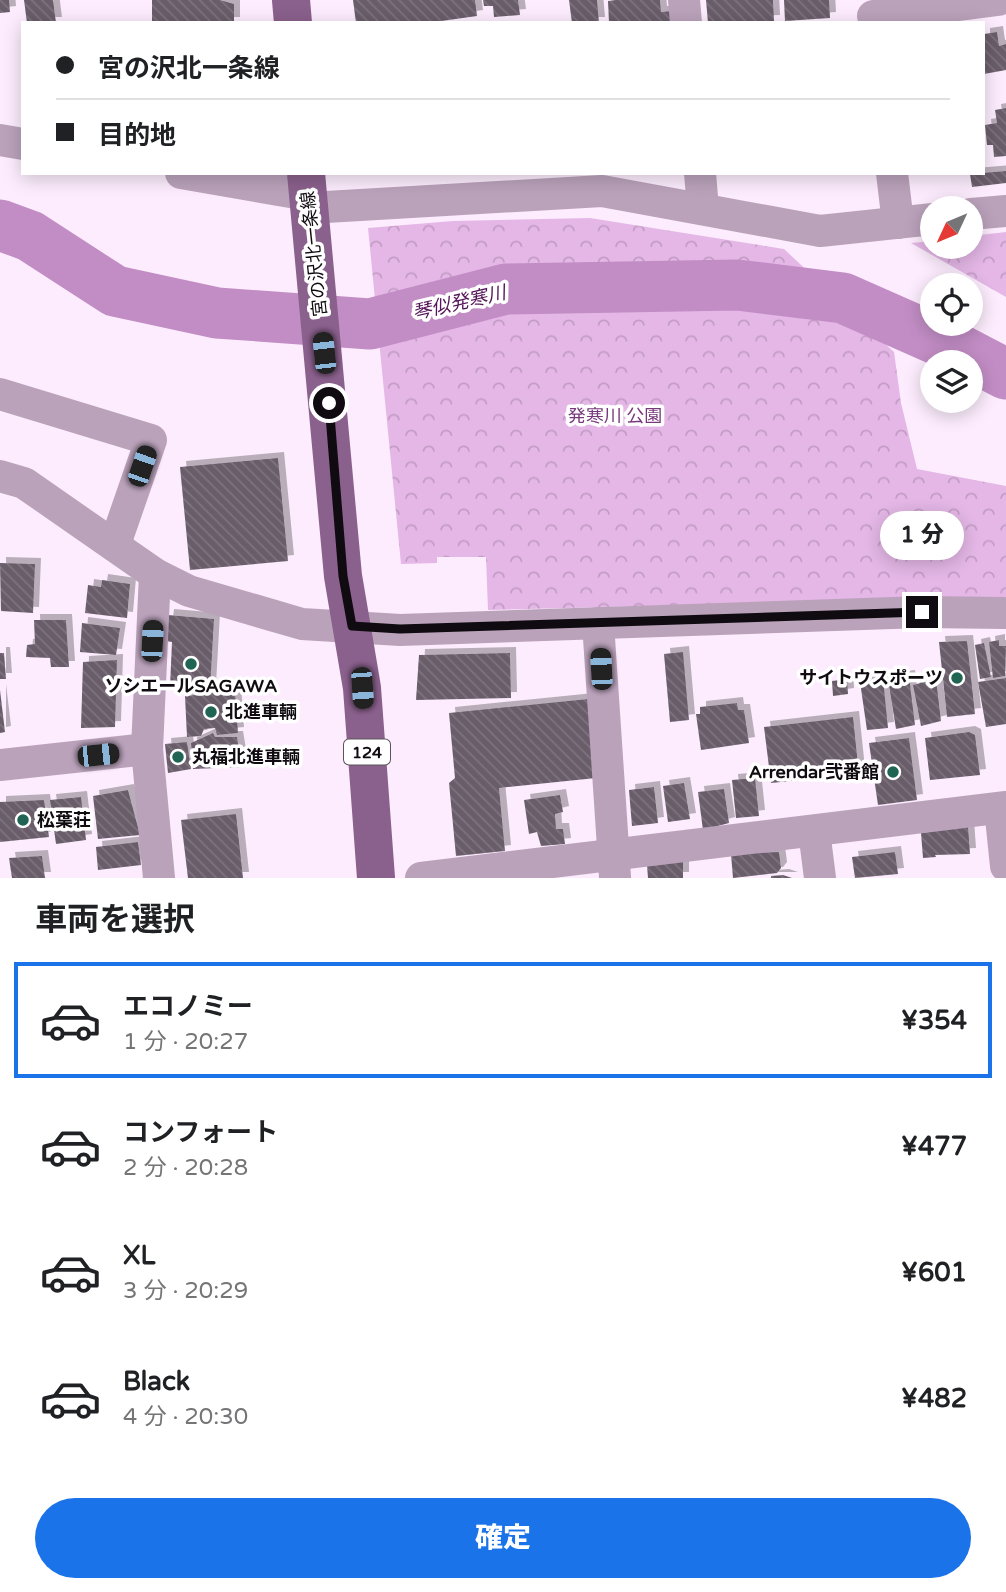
<!DOCTYPE html>
<html lang="ja">
<meta charset="utf-8">
<style>
:root{--surface:#fff;--page:#f6f6f6;--text:#202124;--muted:#757577;--line:#e0e0e0;--accent:#1a73e8}
body{margin:0;font-family:"Varela Round","Noto Sans JP",sans-serif;background:var(--page);color:var(--text);height:100vh;display:flex;flex-direction:column;font-size:26px;white-space:nowrap}
*{box-sizing:border-box;margin:0}
p{font-size:23px;color:var(--muted)}
.icon{flex:none;width:38px;height:38px;fill:none;stroke:currentColor;stroke-width:2;stroke-linecap:round;stroke-linejoin:round}
.map{position:relative;height:878px;overflow:hidden}
.panel{display:flex;flex-direction:column;background:var(--surface);flex:1}
.panel>*{flex:none}
.banner{position:absolute;left:21px;top:21px;width:964px;height:154px;border-radius:0px;box-shadow:0 4px 18px #0003;display:grid;align-content:center;height:154px;padding:0 35px;background:var(--surface)}
.needle{width:46px;rotate:226deg}
.buttons{position:absolute;left:920px;top:196px;display:grid;gap:14px}
.buttons a{display:grid;place-items:center;width:63px;height:63px;border-radius:50%;background:var(--surface);box-shadow:0 4px 18px #0003;font-size:35px}
.end{position:absolute;width:32px;height:32px;margin:-16px;border:9px solid #100b10;background:#fff;box-shadow:0 0 0 4px #fff}
.from{border-radius:50%}
.bubble{position:absolute;height:49px;border-radius:24px;background:var(--surface);box-shadow:0 4px 18px #0003;font-size:23px;font-weight:800;line-height:49px;text-align:center}
.car{position:absolute;width:21px;height:42px;margin:-21px -10px;border-radius:9px;box-shadow:0 0 5px 2px #0007;background:linear-gradient(#222 24%,#8ab4d8 0 40%,#222 0 76%,#8ab4d8 0 86%,#222 0)}
.banner b{display:flex;align-items:center;gap:24px;height:66px;font-size:26px}
.banner b+b{border-top:2px solid var(--line)}
.banner i{width:18px;height:18px;background:var(--text)}
ul{padding:0;list-style:none}
li{display:flex;align-items:center;gap:21px;height:116px;margin:0 14px 10px;padding:0 21px;border:4px solid transparent;border-radius:0px}
li div{flex:1}
li b{display:block;font-size:26px}
li em{font-style:normal;font-weight:800}
li.active{border-color:var(--accent)}
li>.icon{width:63px;height:63px;stroke-width:1.5}
h2{padding:0 35px;font-size:32px;line-height:84px}
.action{display:flex;gap:14px;margin-top:auto;padding:14px 35px}
.action a{flex:1;height:80px;border-radius:42px;background:var(--accent);color:#fff;font-size:28px;font-weight:800;line-height:80px;text-align:center}
.map>svg:first-child{display:block}
</style>
<div class="map">
<svg width="1006" height="878" viewBox="0 0 1006 878">
<defs>
<pattern id="park-crowns" width="20" height="18" patternUnits="userSpaceOnUse" patternTransform="scale(1.75)"><rect width="20" height="18" fill="#e4b7e6"/><path d="M2 6a3 3 0 1 1 6 0M12 15a3 3 0 1 1 6 0" fill="none" stroke="#c39cc4"/></pattern>
<pattern id="building-back-hatch" width="6" height="6" patternUnits="userSpaceOnUse" patternTransform="scale(1.75)"><rect width="6" height="6" fill="#6a5d6b"/><path d="M-1 5l2 2M0 0l6 6M5-1l2 2" fill="none" stroke="#7d737e"/></pattern>
<filter id="shadow"><feDropShadow dx="6" dy="-6" stdDeviation="0" flood-color="#0004"/></filter>
</defs>
<rect width="100%" height="100%" fill="#fcecfd"/>
<g fill="url(#park-crowns)">
<polygon points="590,218 784,249 894,352 901,403 917,469 1006,486 1006,603 962,598 488,610 486,557 437,557 437,563 401,564 368,228 453,221"/>
<polygon points="1006,232 1006,297 911,243 933,241 933,247 971,247 971,236"/>
</g>
<g fill="none" stroke-linecap="round" stroke-linejoin="round">
<polyline stroke="#c28dc5" stroke-width="51" points="0,225 30,236 115,291 217,313 370,324 506,289 737,285 843,298 954,347 1006,374"/>
</g>
<g fill="url(#building-back-hatch)" filter="url(#shadow)">
<polygon points="0,0 9,0 10,12 0,13"/>
<polygon points="24,0 53,0 56,23 27,23"/>
<polygon points="152,0 220,0 234,4 234,23 152,23"/>
<polygon points="353,0 475,0 477,16 427,23 356,23"/>
<polygon points="483,0 518,0 520,15 494,17 493,6 484,6"/>
<polygon points="569,0 597,0 599,23 572,23"/>
<polygon points="616,0 660,0 661,12 672,11 673,23 609,23 608,1"/>
<polygon points="706,0 773,0 774,21 708,23"/>
<polygon points="784,0 829,0 830,18 785,21"/>
<polygon points="997,32 999,46 1006,44 1006,70 984,74 984,34"/>
<polygon points="1006,108 1006,156 994,157 993,145 987,145 985,125 997,123 995,110"/>
<polygon points="1006,171 1006,183 972,187 970,174"/>
<polygon points="278,458 288,561 190,570 180,467"/>
<polygon points="0,563 35,564 33,613 1,611"/>
<polygon points="102,580 130,584 127,618 85,613 88,585 101,587"/>
<polygon points="168,615 214,619 210,690 170,687 172,642 165,641"/>
<polygon points="34,620 66,620 69,667 51,667 50,658 26,657 27,645 35,644"/>
<polygon points="82,623 120,628 116,655 80,652"/>
<polygon points="999,640 999,646 1006,646 1005,676 993,678 989,642"/>
<polygon points="967,641 975,714 947,717 939,642"/>
<polygon points="984,643 991,677 980,679 975,645"/>
<polygon points="683,652 689,720 670,722 664,654"/>
<polygon points="0,653 4,653 6,679 0,679"/>
<polygon points="510,653 511,698 416,700 419,655"/>
<polygon points="117,660 115,727 81,728 83,662"/>
<polygon points="909,676 915,725 896,729 888,679"/>
<polygon points="883,678 888,728 867,730 860,682"/>
<polygon points="1006,678 1006,724 986,727 978,682"/>
<polygon points="847,679 848,694 833,696 832,681"/>
<polygon points="936,679 941,721 921,726 913,685"/>
<polygon points="0,690 5,732 0,733"/>
<polygon points="235,691 238,733 217,735 215,728 204,729 201,736 187,737 185,696"/>
<polygon points="588,699 596,778 499,788 505,851 456,856 449,783 455,778 449,713"/>
<polygon points="737,703 738,710 744,710 749,743 701,750 696,714 700,714 700,707"/>
<polygon points="853,717 859,774 771,783 764,727"/>
<polygon points="969,732 975,735 980,775 930,780 925,738"/>
<polygon points="213,733 215,737 237,737 242,767 193,769 191,743"/>
<polygon points="909,738 917,800 878,805 869,743"/>
<polygon points="187,742 191,769 168,773 165,744"/>
<polygon points="755,778 759,816 736,818 732,780"/>
<polygon points="684,783 690,819 668,822 663,786"/>
<polygon points="654,787 658,823 632,826 629,790"/>
<polygon points="724,789 729,823 703,830 698,792"/>
<polygon points="128,790 140,835 98,839 93,796"/>
<polygon points="560,795 563,812 555,814 556,829 563,829 565,844 541,846 537,832 529,834 524,800"/>
<polygon points="81,797 86,840 56,844 50,800"/>
<polygon points="44,800 49,837 0,842 0,802"/>
<polygon points="236,814 243,878 188,878 181,820"/>
<polygon points="968,826 970,854 935,855 936,857 923,858 921,833"/>
<polygon points="138,842 141,865 98,870 96,847"/>
<polygon points="779,852 781,868 777,873 733,878 731,854"/>
<polygon points="895,852 898,874 855,878 852,857"/>
<polygon points="42,856 45,878 12,878 9,858"/>
<polygon points="683,861 683,878 648,878 647,865"/>
<polygon points="783,875 792,878 771,878 771,876"/>
</g>
<g fill="none" stroke-linecap="round" stroke-linejoin="round">
<g stroke="#baa2bb" stroke-width="32">
<polyline points="684,0 686,23"/>
<polyline points="873,16 998,0"/>
<polyline points="0,140 23,144"/>
<polyline points="181,173 308,195"/>
<polyline points="700,173 703,209"/>
<polyline points="892,173 898,223"/>
<polyline points="309,208 602,191 820,231 933,219"/>
<polyline points="971,214 1006,211"/>
<polyline points="0,394 151,440 115,544"/>
<polyline points="0,476 24,483 155,574 189,591 302,624 400,630 922,612 1006,613"/>
<polyline points="155,574 147,749 159,878"/>
<polyline points="598,623 615,877"/>
<polyline points="0,765 147,749"/>
<polyline points="1000,808 1006,866"/>
<polyline points="814,831 820,878"/>
<polyline points="421,878 1006,807"/>
</g>
<g stroke="#8a608c" stroke-width="38">
<polyline points="291,0 293,23"/>
<polyline points="306,173 343,576 362,688 376,878"/>
</g>
</g>
<g fill="none" stroke-linecap="round" stroke-linejoin="round">
<polyline stroke="#100b10" stroke-width="9" points="329,403 343,576 352,626 400,629 922,612"/>
</g>
<g fill="#206454" stroke="#fff" stroke-width="2.5">
<circle cx="191" cy="664" r="7"/>
<circle cx="957" cy="678" r="7"/>
<circle cx="211" cy="712" r="7"/>
<circle cx="178" cy="757" r="7"/>
<circle cx="893" cy="772" r="7"/>
<circle cx="23" cy="820" r="7"/>
</g>
<g text-anchor="middle" stroke-width="7" stroke-linejoin="round" paint-order="stroke">
<rect fill="#fff" stroke="#585458" stroke-width="2" x="344" y="739.5" width="46" height="25" rx="5"/>
<g font-size="16" font-weight="bold" fill="#100b10">
<text x="367" y="758">124</text>
</g>
<g font-size="18" fill="#100b10" stroke="#fff">
<text transform="translate(314 254) rotate(-96)" y="6">宮の沢北一条線</text>
</g>
<g font-size="18" fill="#78387c" stroke="#fff">
<text x="615" y="422">発寒川 公園</text>
</g>
<g font-size="18" font-weight="bold" fill="#100b10" stroke="#fff" text-anchor="start">
<text x="943" y="684" text-anchor="end">サイトウスポーツ</text>
<text x="191" y="692" text-anchor="middle">ソシエールSAGAWA</text>
<text x="225" y="718">北進車輛</text>
<text x="192" y="763">丸福北進車輛</text>
<text x="879" y="778" text-anchor="end">Arrendar弐番館</text>
<text x="37" y="826">松葉荘</text>
</g>
<g font-size="19" font-style="italic" fill="#55155a" stroke="#fff">
<text transform="translate(459 302) rotate(-13)" y="7">琴似発寒川</text>
</g>
</g>
</svg>
<div class="buttons">
<a><svg class="needle" viewBox="-14 -14 28 28"><path d="M0-13l5 13h-10z" fill="#e53935"/><path d="M0 13l5-13h-10z" fill="#757577"/></svg></a>
<a><svg class="icon" aria-label="locate" viewBox="0 0 24 24"><circle cx="12" cy="12" r="6"/><path d="M12 2v4M12 18v4M2 12h4M18 12h4"/></svg></a>
<a><svg class="icon" aria-label="layers" viewBox="0 0 24 24"><path d="M12 4l9 5-9 5-9-5zM3 14l9 5 9-5"/></svg></a>
</div>
<i class="end from" style="left:329px;top:403px"></i>
<i class="end" style="left:922px;top:612px"></i>
<div class="bubble" style="left:880px;top:511px;width:84px">1 分</div>
<i class="car" style="left:324px;top:353px;rotate:354deg"></i>
<i class="car" style="left:142px;top:466px;rotate:19deg"></i>
<i class="car" style="left:152px;top:641px;rotate:3deg"></i>
<i class="car" style="left:601px;top:669px;rotate:357deg"></i>
<i class="car" style="left:362px;top:688px;rotate:176deg"></i>
<i class="car" style="left:98px;top:755px;rotate:84deg"></i>
<div class="banner">
<b><i class="from"></i>宮の沢北一条線</b>
<b><i></i>目的地</b>
</div>
</div>
<section class="panel">
<h2>車両を選択</h2>
<ul>
<li class="active"><svg class="icon" aria-label="car" viewBox="0 0 24 24"><path d="M5 17H2v-5l4-1 3-4h7l3 4 3 1v5h-3M9 17h6M6 11h13"/><circle cx="7" cy="17" r="2"/><circle cx="17" cy="17" r="2"/></svg><div><b>エコノミー</b><p>1 分 · 20:27</p></div><em>¥354</em></li>
<li><svg class="icon" aria-label="car" viewBox="0 0 24 24"><path d="M5 17H2v-5l4-1 3-4h7l3 4 3 1v5h-3M9 17h6M6 11h13"/><circle cx="7" cy="17" r="2"/><circle cx="17" cy="17" r="2"/></svg><div><b>コンフォート</b><p>2 分 · 20:28</p></div><em>¥477</em></li>
<li><svg class="icon" aria-label="car" viewBox="0 0 24 24"><path d="M5 17H2v-5l4-1 3-4h7l3 4 3 1v5h-3M9 17h6M6 11h13"/><circle cx="7" cy="17" r="2"/><circle cx="17" cy="17" r="2"/></svg><div><b>XL</b><p>3 分 · 20:29</p></div><em>¥601</em></li>
<li><svg class="icon" aria-label="car" viewBox="0 0 24 24"><path d="M5 17H2v-5l4-1 3-4h7l3 4 3 1v5h-3M9 17h6M6 11h13"/><circle cx="7" cy="17" r="2"/><circle cx="17" cy="17" r="2"/></svg><div><b>Black</b><p>4 分 · 20:30</p></div><em>¥482</em></li>
</ul>
<div class="action"><a>確定</a></div>
</section>
